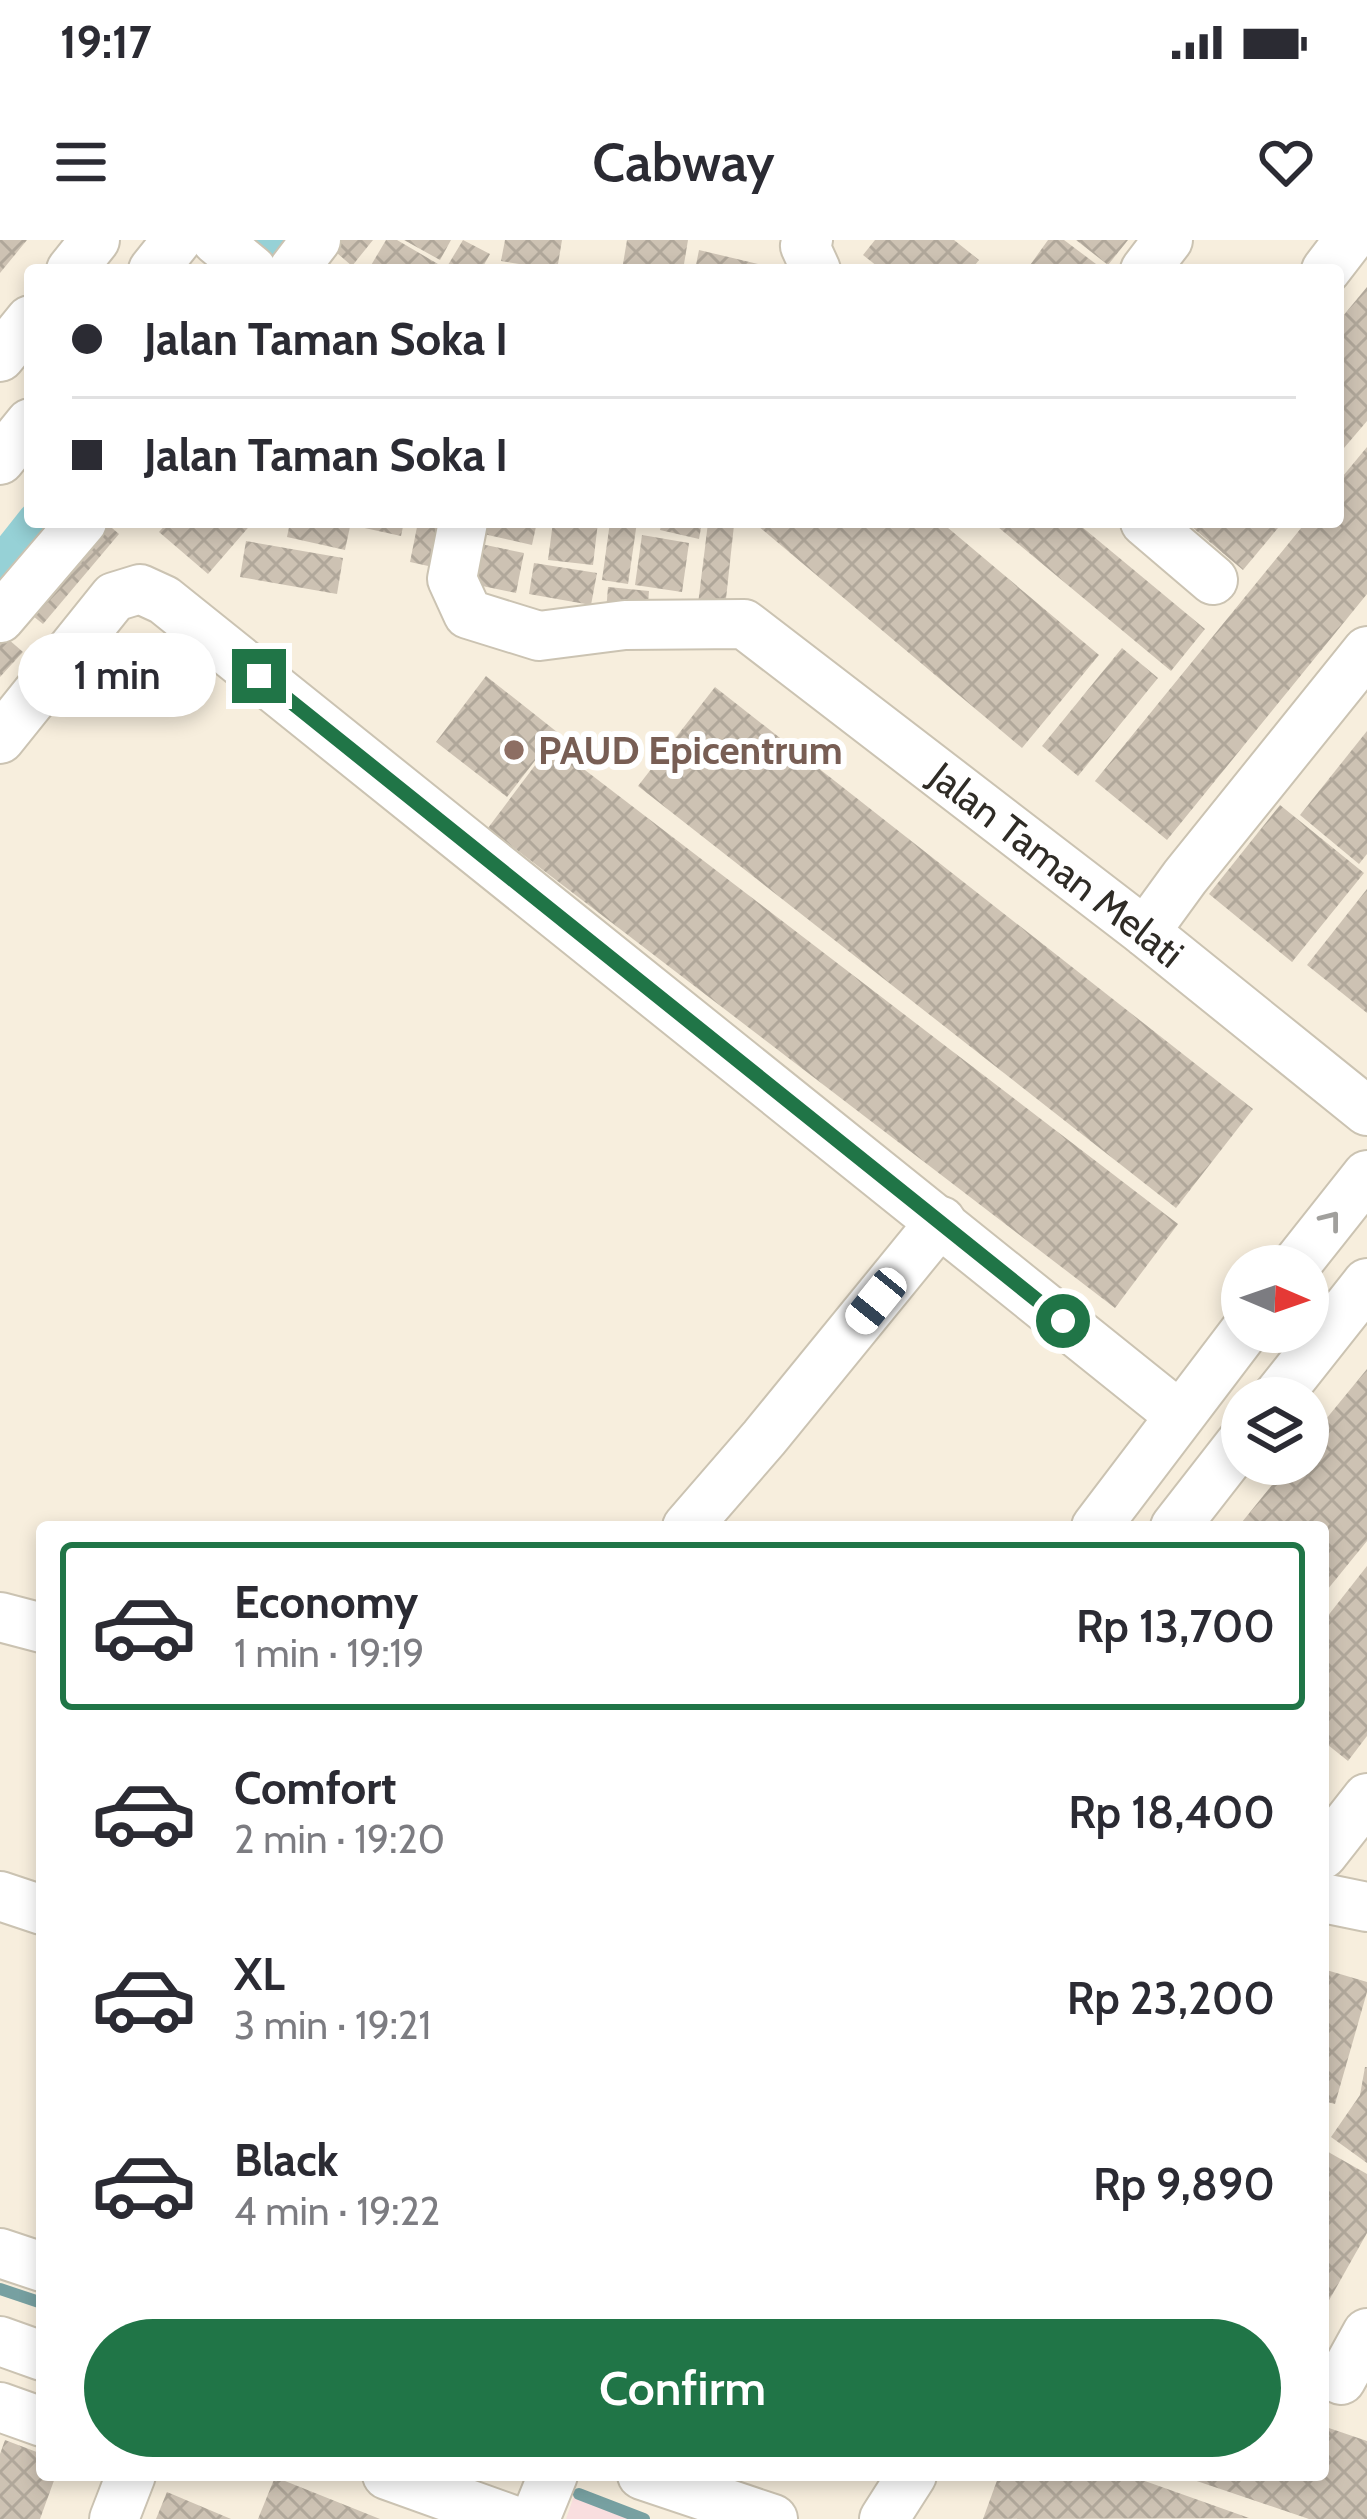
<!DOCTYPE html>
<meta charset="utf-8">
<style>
:root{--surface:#fff;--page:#f7f7f7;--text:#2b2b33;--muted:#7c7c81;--line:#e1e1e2;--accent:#207547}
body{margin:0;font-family:Cabin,sans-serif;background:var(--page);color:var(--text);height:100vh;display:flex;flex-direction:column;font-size:45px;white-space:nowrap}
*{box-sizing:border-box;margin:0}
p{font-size:39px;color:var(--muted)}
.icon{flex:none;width:66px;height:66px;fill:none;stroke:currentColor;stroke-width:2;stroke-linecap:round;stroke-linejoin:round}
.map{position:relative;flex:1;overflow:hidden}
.drawer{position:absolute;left:36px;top:1281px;width:1293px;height:960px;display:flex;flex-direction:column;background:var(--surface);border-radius:12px;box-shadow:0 6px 18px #0003}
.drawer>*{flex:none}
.top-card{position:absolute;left:24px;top:24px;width:1320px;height:264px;border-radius:12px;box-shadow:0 6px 18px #0003;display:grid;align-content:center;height:264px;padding:0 48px;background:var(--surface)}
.needle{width:78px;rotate:92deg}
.tools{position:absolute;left:1221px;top:1005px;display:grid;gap:24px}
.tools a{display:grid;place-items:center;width:108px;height:108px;border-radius:50%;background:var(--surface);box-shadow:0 6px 18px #0003;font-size:60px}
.end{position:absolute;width:54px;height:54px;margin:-27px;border:15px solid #207547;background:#fff;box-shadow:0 0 0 6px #fff}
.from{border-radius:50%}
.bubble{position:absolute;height:84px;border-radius:42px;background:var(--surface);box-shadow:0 6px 18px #0003;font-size:39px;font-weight:600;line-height:84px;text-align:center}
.car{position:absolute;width:36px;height:72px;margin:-36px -18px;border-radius:15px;box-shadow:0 0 9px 3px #0007;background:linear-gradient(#fff 24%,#345 0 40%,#fff 0 76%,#345 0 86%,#fff 0)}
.top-card b{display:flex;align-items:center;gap:42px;height:114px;font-size:45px}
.top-card b+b{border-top:3px solid var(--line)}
.top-card i{width:30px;height:30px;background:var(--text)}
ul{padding:21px 0 0;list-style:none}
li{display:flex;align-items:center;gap:36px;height:168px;margin:0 24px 18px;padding:0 24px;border:6px solid transparent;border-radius:12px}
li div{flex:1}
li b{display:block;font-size:45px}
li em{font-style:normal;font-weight:600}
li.active{border-color:var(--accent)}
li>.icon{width:108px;height:108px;stroke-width:1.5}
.primary-button{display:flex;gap:24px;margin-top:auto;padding:24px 48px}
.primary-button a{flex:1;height:138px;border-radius:72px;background:var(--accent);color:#fff;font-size:48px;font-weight:600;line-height:138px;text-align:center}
.status{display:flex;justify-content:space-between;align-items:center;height:84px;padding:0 60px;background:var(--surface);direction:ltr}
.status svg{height:33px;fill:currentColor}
header{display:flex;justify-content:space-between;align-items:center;height:156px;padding:0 48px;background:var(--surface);font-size:54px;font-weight:600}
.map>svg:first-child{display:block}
</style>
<div class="status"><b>19:17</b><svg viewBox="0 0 49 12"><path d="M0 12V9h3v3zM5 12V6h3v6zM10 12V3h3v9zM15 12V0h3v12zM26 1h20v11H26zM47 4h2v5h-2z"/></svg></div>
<header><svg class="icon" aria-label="menu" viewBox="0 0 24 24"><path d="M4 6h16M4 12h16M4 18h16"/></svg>Cabway<svg class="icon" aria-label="heart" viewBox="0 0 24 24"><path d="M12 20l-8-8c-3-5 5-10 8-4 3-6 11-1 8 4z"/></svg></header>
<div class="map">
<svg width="1367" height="2279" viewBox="0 0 1367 2279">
<defs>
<pattern id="building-cross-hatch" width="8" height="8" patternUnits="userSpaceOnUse" patternTransform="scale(3)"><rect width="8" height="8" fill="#cdc2b3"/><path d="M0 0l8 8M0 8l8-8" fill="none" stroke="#b0a79a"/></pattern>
</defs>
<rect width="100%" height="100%" fill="#f7eedd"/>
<polygon fill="#f9dedf" points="574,2256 635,2279 566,2279"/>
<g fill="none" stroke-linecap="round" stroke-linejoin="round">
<g stroke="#77a0a1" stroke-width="12">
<polyline points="0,2049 42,2063"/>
<polyline points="579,2254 644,2279"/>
</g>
<g stroke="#96d1d6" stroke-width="42">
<polyline points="252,30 278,0"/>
<polyline points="0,330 38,282"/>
</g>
</g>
<g fill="url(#building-cross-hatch)">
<polygon points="0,0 27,0 0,33"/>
<polygon points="322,0 373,0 352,26"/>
<polygon points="386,0 397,0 438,24 434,30 375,30 370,27"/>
<polygon points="404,0 451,0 440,20"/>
<polygon points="463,0 490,14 481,30 445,30"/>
<polygon points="505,0 562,0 557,30 501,21"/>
<polygon points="627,0 688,0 683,30 622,30"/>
<polygon points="875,0 954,0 979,20 971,30 882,30 863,15"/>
<polygon points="1048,0 1064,0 1100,27 1098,30 1031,30 1028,28"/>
<polygon points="1076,0 1128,0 1108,25"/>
<polygon points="699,10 758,24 757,30 695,30"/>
<polygon points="1367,47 1367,181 1338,215 1338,82"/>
<polygon points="1367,207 1367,354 1167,600 1095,541 1306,282 1338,282 1338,242"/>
<polygon points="105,282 119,294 43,384 23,368"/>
<polygon points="168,282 253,282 208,334 159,292"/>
<polygon points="290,282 351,282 345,310 287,297"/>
<polygon points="362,282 404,282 401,296 360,287"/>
<polygon points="418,282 452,285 442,329 410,322"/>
<polygon points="468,282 537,282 532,305 466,290"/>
<polygon points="553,282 598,282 593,325 548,320"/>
<polygon points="610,282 637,282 628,344 602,340"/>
<polygon points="662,282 702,282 699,299 660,290"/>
<polygon points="762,282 941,282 1099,415 1022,508 758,286"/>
<polygon points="992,282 1076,282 1205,389 1171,431"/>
<polygon points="1186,282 1283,282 1243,330"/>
<polygon points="708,283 734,285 725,368 698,364"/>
<polygon points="642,295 689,303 682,352 635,345"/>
<polygon points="246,301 343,318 337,354 240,337"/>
<polygon points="466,301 524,313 516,353 458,341"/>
<polygon points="534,323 597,333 591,365 529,354"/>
<polygon points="608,347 649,351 647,376 606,372"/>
<polygon points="0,392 23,412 0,437"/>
<polygon points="1122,408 1158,438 1078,536 1042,506"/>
<polygon points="486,436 557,492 507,557 436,502"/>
<polygon points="715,447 1253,869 1176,968 638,546"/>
<polygon points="1367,491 1367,614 1359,624 1300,575"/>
<polygon points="551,504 1178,984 1115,1068 488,588"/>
<polygon points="1280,565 1364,633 1292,722 1209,654"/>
<polygon points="1367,649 1367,773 1307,725"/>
<polygon points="1367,1129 1367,1301 1323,1355 1323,1287 1238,1287 1289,1224 1308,1224 1308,1201"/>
<polygon points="1367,1326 1367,1496 1348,1521 1323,1501 1323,1382"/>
<polygon points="1323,1729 1367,1742 1367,1752 1335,1864 1323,1861"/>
<polygon points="1365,1827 1367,1827 1367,1923 1331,1897 1360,1855"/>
<polygon points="1323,1909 1367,1934 1367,1993 1323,2071"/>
<polygon points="1323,2186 1367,2201 1367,2279 1309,2279 1182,2236 1323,2235"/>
<polygon points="5,2200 42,2214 42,2235 56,2235 40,2279 0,2279 0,2214"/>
<polygon points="999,2235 1128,2235 1249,2278 983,2279"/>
<polygon points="275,2237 380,2279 258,2279"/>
<polygon points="167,2252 231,2279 156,2279"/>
</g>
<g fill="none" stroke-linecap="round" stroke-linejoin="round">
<g stroke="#cbc3b2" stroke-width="52">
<g id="minor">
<polyline points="216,0 252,30"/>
<polyline points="808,0 805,6 816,30"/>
<polyline points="71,30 95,0"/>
<polyline points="153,30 177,0"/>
<polyline points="293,30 316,0"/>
<polyline points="1145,30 1168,0"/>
<polyline points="1326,30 1349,0"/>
<polyline points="0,117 30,80"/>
<polyline points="0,220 30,183"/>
<path id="s1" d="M 463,282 L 452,339 L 468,374 L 539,396 L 625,385 L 744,384 L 1145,692 L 1367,871"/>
<polyline points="1145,282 1213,340"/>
<polyline points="0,378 82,282"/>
<polyline points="0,499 114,357 140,349 164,360 1179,1175"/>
<polyline points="1145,692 1185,637 1367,411"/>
<polyline points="1295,1026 1367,935"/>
<polyline points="1276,1158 1367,1043"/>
<polyline points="687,1287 764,1198 941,981"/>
<polyline points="1096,1287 1244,1092"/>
<polyline points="1175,1287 1242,1201"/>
<polyline points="0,1377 42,1388"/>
<polyline points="1323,1614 1367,1558"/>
<polyline points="0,1656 42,1670"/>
<polyline points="1323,1658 1367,1667"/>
<polyline points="0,2013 42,2027"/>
<polyline points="0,2101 42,2116"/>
<polyline points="1341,2140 1367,2093"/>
<polyline points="0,2167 42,2182"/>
<polyline points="387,2235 510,2279"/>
<polyline points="642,2235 773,2279"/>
<polyline points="114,2279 131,2235"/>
<polyline points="535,2279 553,2235"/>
<polyline points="884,2279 912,2235"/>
</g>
</g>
<use href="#minor" stroke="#fff" stroke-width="48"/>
</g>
<defs><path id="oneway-chevron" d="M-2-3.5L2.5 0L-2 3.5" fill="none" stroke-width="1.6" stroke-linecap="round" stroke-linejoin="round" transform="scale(3)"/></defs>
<use stroke="#a1a09d" href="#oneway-chevron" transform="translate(1331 980) rotate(-52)"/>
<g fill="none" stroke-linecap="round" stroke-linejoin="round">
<polyline stroke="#207547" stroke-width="15" points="259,436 1063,1081"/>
</g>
<circle fill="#8d6e63" stroke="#fff" stroke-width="4.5" cx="514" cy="510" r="12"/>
<g text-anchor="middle" stroke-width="12" stroke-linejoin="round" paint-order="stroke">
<g font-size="39" font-weight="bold" fill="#785e54" stroke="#fff" text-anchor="start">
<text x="538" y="524">PAUD Epicentrum</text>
</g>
<g font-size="39" fill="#2f2c26" stroke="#fff">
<text dy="14" stroke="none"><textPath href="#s1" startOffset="771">Jalan Taman Melati</textPath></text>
</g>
</g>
</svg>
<div class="tools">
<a><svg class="needle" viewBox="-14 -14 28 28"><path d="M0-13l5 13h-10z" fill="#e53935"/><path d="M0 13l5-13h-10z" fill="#7c7c81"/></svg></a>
<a><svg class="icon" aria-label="layers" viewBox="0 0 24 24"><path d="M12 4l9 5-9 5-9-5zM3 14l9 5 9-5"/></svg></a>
</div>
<i class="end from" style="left:1063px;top:1081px"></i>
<i class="end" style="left:259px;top:436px"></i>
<div class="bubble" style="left:18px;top:393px;width:198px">1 min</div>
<i class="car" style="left:876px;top:1061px;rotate:219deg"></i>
<div class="top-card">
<b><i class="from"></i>Jalan Taman Soka I</b>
<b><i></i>Jalan Taman Soka I</b>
</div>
<section class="drawer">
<ul>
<li class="active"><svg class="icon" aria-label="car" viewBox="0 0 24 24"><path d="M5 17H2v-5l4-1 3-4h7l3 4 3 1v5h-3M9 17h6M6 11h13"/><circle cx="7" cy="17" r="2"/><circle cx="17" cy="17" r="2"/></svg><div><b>Economy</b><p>1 min · 19:19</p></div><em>Rp 13,700</em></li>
<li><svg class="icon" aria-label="car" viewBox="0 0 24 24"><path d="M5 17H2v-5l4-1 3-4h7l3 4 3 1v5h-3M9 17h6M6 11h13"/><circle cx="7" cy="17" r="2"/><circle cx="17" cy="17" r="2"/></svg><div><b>Comfort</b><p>2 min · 19:20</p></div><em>Rp 18,400</em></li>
<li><svg class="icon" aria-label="car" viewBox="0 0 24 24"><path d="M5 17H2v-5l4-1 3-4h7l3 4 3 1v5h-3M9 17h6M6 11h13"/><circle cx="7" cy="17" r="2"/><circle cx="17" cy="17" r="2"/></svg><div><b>XL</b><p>3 min · 19:21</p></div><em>Rp 23,200</em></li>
<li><svg class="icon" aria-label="car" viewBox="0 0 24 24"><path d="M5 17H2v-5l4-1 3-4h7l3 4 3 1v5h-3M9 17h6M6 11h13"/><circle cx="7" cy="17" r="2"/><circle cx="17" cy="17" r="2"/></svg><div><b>Black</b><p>4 min · 19:22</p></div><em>Rp 9,890</em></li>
</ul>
<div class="primary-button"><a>Confirm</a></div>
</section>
</div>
